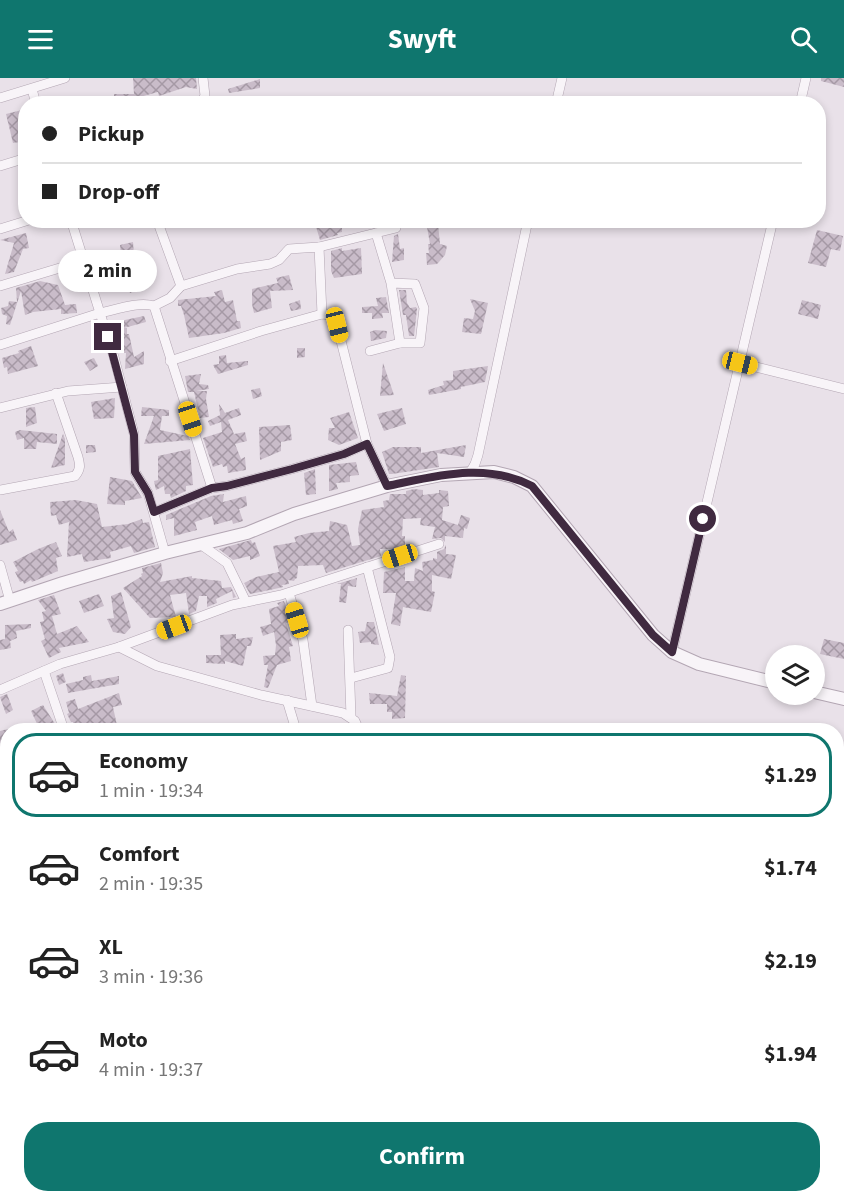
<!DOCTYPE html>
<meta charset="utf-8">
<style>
:root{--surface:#fff;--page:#f2f2f2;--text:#222;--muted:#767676;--line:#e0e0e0;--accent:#0f766e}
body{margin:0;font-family:"Source Sans 3",sans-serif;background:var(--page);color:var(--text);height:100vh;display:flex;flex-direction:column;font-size:22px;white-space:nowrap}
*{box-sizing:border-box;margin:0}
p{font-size:20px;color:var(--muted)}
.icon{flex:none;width:33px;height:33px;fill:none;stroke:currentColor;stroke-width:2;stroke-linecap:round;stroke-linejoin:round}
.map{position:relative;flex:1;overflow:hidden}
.side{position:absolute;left:0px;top:645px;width:844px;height:480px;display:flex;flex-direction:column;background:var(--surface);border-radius:24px 24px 0 0;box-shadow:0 3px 9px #0003}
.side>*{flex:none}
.banner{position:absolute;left:18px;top:18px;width:808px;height:132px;border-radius:24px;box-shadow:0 3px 9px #0003;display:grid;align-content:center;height:132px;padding:0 24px;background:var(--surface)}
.tools{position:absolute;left:765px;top:567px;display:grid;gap:12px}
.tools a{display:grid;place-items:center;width:60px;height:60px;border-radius:50%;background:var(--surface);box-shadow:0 3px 9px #0003;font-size:30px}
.end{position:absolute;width:27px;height:27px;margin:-14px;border:8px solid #402a40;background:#fff;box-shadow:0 0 0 3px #fff}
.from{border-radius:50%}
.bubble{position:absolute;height:42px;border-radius:21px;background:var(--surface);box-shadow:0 3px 9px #0003;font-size:20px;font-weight:700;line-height:42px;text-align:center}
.car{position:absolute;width:18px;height:36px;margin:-18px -9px;border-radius:8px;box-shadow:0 0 4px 2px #0007;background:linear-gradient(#f5c518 24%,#345 0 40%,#f5c518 0 76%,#345 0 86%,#f5c518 0)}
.banner b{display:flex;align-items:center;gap:21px;height:57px;font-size:22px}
.banner b+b{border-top:2px solid var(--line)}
.banner i{width:15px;height:15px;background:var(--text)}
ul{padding:10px 0 0;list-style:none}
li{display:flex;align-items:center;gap:18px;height:84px;margin:0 12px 9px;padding:0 12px;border:3px solid transparent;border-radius:24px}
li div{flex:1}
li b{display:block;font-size:22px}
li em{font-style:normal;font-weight:700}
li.active{border-color:var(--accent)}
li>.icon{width:54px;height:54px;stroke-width:1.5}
.primary-button{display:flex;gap:12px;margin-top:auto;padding:12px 24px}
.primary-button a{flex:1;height:69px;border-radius:24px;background:var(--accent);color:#fff;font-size:24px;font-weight:700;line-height:69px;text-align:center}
header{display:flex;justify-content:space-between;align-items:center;height:78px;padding:0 24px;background:var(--accent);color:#fff;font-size:27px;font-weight:700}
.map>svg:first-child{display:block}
</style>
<header><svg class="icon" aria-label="menu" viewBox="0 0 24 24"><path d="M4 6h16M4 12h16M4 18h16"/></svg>Swyft<svg class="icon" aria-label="search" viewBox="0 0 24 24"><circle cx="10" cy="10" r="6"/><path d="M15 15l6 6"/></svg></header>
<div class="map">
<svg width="844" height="1125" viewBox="0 0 844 1125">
<defs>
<pattern id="building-cross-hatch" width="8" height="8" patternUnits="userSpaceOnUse" patternTransform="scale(1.5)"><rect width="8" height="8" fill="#c9bcc9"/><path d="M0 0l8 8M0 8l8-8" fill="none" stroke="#a599a5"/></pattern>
</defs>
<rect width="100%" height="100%" fill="#e9e1e9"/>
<g fill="url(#building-cross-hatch)">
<polygon points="133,0 196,0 197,11 186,9 159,18 158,14 114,26 114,16 134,16"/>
<polygon points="821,0 844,0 844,9 821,3"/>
<polygon points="260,1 260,10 229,15 228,11"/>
<polygon points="26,31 26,63 13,65 6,36"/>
<polygon points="314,142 342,142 342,154 337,155 338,157 320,162"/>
<polygon points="438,146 440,166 447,168 445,177 437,186 427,187 426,175 429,175 428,166 430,166 427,149"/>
<polygon points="817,152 843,158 840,173 831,171 826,189 808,185"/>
<polygon points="26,155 29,170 23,171 14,194 5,196 14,165 0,162"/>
<polygon points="398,156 400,171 404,170 404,182 392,184 394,158"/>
<polygon points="133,164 135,193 141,191 146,208 130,215 128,209 107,211 105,197 120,193 119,188 122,186 120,167"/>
<polygon points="342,170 342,173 361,170 362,196 334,200 331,193 331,173"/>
<polygon points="289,197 293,212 270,213 272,230 254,235 252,226 252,211 278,205 276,200"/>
<polygon points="40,203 58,207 65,227 76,226 77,235 61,236 61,231 33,234 25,237 21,213 10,247 6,246 7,238 2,236 1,230 8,228 9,223 17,224 16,210"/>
<polygon points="222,212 225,224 233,222 237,243 240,243 241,250 224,255 189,260 184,237 181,228 178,228 178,222 216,218 214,214"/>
<polygon points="399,212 406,212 407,225 410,230 416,229 417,231 414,258 409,258 406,237 403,237"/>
<polygon points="386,219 389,235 382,235 383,240 372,241 372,235 362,235 362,229 378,228 376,220"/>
<polygon points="470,221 488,225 481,256 462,254 464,240 473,241 475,233"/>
<polygon points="300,222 301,231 291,233 289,226"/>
<polygon points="802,222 821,227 818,241 798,236"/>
<polygon points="144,238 146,244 124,250 127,250 127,256 129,256 134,279 144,273 144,286 125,291 126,275 122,275 120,243"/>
<polygon points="375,252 387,253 386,260 371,263 370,254"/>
<polygon points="31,268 38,288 8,296 7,289 4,290 2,280 19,275 18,273"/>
<polygon points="297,270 305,270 305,279 297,280"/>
<polygon points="226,277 227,285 248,283 248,287 218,296 213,287 219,286 219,278"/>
<polygon points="94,280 98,288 90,293 84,284"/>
<polygon points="383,285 394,317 380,318"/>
<polygon points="488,288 485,304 461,309 461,311 429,317 428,312 444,307 443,303 453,302 453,293"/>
<polygon points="201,296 199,306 208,307 209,311 196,313 207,313 206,321 209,339 200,340 194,314 188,314 185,298"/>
<polygon points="260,310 262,318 253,321 251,312"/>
<polygon points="115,320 114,340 94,341 91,324"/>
<polygon points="219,326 225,335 239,330 241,337 228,342 234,356 245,354 247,363 235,366 241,381 245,379 246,392 228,395 227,388 223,389 222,386 213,389 203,360 222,354 221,344 210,348 208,343 220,337"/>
<polygon points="35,329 37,345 26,349 26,330"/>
<polygon points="142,329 169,332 169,338 162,338 160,352 188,358 190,362 144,366 154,338 141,338"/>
<polygon points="402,330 406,346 384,353 377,336"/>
<polygon points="349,334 358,360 339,367 328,362 329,350 335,350 330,340"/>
<polygon points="290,347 292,362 281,364 281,373 260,382 259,349"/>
<polygon points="20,352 57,356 57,366 37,364 36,371 24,371 24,360 17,362 15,354"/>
<polygon points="63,356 65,361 65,387 51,390"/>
<polygon points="86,367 95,367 96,374 86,375"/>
<polygon points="466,367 464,379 437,375 439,389 392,396 389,396 382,374 393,369 421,369 421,375"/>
<polygon points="190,371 193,407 186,408 186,413 171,420 170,416 165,416 164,408 156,412 154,403 158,402 158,378"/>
<polygon points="356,384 359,397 350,398 350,404 336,405 338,411 329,413 329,387"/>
<polygon points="315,391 316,416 306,417 304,395"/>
<polygon points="110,399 132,403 142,420 125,423 125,427 107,426"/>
<polygon points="414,411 423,412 423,417 439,415 439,412 448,413 449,428 443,429 442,442 458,447 461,437 470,440 467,451 464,450 463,460 445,458 445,464 441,460 432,461 435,449 420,447 421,440 403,441 402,458 405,458 405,469 403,471 380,471 381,478 326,495 323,487 298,488 297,500 295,501 294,503 288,502 289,506 282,507 283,509 279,510 250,516 244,505 256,499 279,494 273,468 296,464 294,459 309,455 329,453 330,443 347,447 352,468 360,467 358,451 362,432 384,429 383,423 389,422 390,416 406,416 406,413"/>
<polygon points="224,416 223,424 246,418 247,428 239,431 243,443 233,446 232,442 214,447 212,438 195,444 197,452 174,458 174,440 166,442 166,437 211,418"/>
<polygon points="76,422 97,426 102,449 128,446 142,441 143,445 149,444 155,469 134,475 131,468 110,474 111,480 84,484 82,476 67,479 69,444 59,447 56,437 51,438 50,424"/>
<polygon points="0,432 9,454 13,451 17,462 0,467"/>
<polygon points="251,462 252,465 255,464 260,478 250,482 250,478 233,482 219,471"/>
<polygon points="56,464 62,478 56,480 58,493 32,504 31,502 24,506 23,503 20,504 15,494 18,493 13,484 38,471"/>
<polygon points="446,467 446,476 456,477 451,501 432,497 432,513 435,514 431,534 403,529 400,548 391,546 396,515 383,515 384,494 405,489 405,503 414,503 415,490 423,493 422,484 433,482 433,480 437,481 437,474 444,471"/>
<polygon points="161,485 163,495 160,504 192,498 192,500 221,503 222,510 231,509 236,519 233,520 232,513 216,521 217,525 207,529 207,518 199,518 196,533 189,536 186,515 170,517 176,539 150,540 123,510 142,498 141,496 143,495 142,490"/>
<polygon points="357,500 356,509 348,508 346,525 339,524 341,506 337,506"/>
<polygon points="121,514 131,549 125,556 113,554 107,541 114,540 111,518"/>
<polygon points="99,516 104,528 84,535 79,523"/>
<polygon points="54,517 61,536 52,538 57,556 77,548 89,564 59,570 61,574 49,580 41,563 45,561 40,544 44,543 42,534 46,533 38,522"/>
<polygon points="284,523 291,544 286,545 293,568 289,569 291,583 277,587 268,610 264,609 268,587 264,587 263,578 275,577 276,567 274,554 263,558 260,549 271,546 269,531 279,528 277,525"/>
<polygon points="367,544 374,544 379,567 371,566 371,564 360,565 358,554 365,553"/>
<polygon points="31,546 31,550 16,553 17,560 10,563 11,570 0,572 0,562 5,561 5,547"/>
<polygon points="236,556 236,561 253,559 251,568 247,568 243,588 225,583 225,586 206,585 206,577 221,577 220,557"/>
<polygon points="824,561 844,565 844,581 820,576"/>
<polygon points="63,595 66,604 59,607 56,598"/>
<polygon points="91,597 92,603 119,598 119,606 68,615 66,606 83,602 83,599"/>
<polygon points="401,597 406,598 405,640 392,641 392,634 387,634 387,626 370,626 369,615 397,618"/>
<polygon points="119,615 122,627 113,629 118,652 89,652 88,648 74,651 73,644 71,644 67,636 69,635 66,624 75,621 78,631"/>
<polygon points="7,616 13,632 6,636 0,619"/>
<polygon points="43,627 55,646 56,650 40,652 31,633"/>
<polygon points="8,651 8,661 0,665 0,653"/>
<polygon points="0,818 8,836 8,849 4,850 0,838"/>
<polygon points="8,871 8,899 0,902 0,874"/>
<polygon points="154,1118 171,1118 174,1125 145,1125 144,1121"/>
<polygon points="230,1118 260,1118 263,1125 232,1125"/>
<polygon points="274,1118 288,1118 291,1125 277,1125"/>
<polygon points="377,1118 391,1118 393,1125 359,1125 359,1121"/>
<polygon points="458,1118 468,1118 466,1125 456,1123"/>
</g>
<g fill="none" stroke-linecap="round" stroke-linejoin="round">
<g stroke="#b3a6b3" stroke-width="10">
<g id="minor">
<polyline points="32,11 36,26"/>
<polyline points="0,20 65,0"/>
<polyline points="200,26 205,18 203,0"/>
<polyline points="556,26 562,0"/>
<polyline points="800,26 806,0"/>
<polyline points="0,88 26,80"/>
<path d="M 71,142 L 100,235 C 115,232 139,223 154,228 L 212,410"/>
<polyline points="0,151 29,142"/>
<polyline points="376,155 391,205 400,265 420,265 424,230 415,206 391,205"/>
<polyline points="319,169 396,150"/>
<polyline points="0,208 83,183"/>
<polyline points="181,208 237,191 270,186 279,182 289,171 319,169 322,236"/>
<polyline points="154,228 170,220 181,208 157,142"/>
<polyline points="0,267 100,235 114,279 134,356 135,394 148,415 165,475"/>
<polyline points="370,273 400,265"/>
<path d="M 170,283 L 261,253 L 322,236 C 331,237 334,238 337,247 L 367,366"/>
<polyline points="740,285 844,311"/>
<polyline points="0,330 68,313 122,309"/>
<polyline points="470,395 475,386 478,377 528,142"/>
<path d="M 0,412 L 75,398 C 81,391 80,387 78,379 L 56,315"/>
<polyline points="154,434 212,410 227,408 292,391 344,376 367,366 387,408"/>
<polyline points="200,466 227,485 246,524"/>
<polyline points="0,487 10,523"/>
<polyline points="289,515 303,562 312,628"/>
<polyline points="348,552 351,639"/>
<polyline points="119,569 157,588 261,617 343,635 355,643 359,652"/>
<polyline points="672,574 773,142"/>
<polyline points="44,593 64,652"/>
<polyline points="351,600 388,590 390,579 367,489"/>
<polyline points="0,612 60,586 119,569 232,527 281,517 439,466"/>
<polyline points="287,622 296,652"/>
<polyline points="0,710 8,733"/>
<polyline points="0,776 8,773"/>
<polyline points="0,858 8,856"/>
<polyline points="0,996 4,1009"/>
<polyline points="135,1118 138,1125"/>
<polyline points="197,1118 199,1125"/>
<polyline points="267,1118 270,1125"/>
<polyline points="295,1118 298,1125"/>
<polyline points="345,1118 347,1125"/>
<polyline points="398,1118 400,1125"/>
<polyline points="431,1118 434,1125"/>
<polyline points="448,1125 451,1118"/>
<polyline points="506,1125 509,1118"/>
<polyline points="549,1125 551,1118"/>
</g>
</g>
<g stroke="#b3a6b3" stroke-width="14">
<g id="tertiary">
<polyline points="0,526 63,505 165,475 247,455 294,436 387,408 441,397 494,394 514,399 532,408 653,557 672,574 699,586 776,605"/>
<polyline points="814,614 844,621"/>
</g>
</g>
<use href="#minor" stroke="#f8f4f8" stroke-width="9"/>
<use href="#tertiary" stroke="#f8f4f8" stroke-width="12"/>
</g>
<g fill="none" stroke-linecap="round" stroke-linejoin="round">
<path stroke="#402a40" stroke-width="8" d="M 108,259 L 134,357 L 135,394 L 148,415 L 154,434 L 212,410 L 227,408 L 292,391 L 344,376 L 367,366 L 387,408 C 437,398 485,384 532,408 L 653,557 L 672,574 L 703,441"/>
</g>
</svg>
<div class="tools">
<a><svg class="icon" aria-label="layers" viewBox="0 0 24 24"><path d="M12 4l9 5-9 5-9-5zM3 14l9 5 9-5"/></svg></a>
</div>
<i class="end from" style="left:703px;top:441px"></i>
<i class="end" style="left:108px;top:259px"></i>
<div class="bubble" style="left:58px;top:172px;width:99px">2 min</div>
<i class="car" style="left:337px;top:247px;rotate:166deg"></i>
<i class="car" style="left:740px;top:285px;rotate:104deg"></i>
<i class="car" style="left:190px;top:341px;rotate:162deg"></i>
<i class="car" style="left:400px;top:478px;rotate:252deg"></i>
<i class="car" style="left:297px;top:542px;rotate:343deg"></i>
<i class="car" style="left:174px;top:549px;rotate:250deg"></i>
<div class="banner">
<b><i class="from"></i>Pickup</b>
<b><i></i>Drop-off</b>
</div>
<section class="side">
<ul>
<li class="active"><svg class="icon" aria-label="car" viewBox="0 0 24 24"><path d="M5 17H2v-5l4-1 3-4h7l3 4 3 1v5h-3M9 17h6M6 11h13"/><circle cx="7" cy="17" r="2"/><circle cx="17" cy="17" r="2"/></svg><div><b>Economy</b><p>1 min · 19:34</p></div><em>$1.29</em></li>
<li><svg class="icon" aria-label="car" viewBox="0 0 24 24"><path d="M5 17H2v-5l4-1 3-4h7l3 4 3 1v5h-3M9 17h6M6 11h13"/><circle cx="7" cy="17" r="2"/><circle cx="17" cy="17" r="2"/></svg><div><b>Comfort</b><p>2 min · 19:35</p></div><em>$1.74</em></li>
<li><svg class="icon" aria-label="car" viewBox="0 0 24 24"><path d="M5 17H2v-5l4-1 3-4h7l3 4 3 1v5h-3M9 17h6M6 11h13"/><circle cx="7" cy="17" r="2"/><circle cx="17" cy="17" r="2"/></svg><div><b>XL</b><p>3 min · 19:36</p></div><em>$2.19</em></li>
<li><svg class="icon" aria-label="car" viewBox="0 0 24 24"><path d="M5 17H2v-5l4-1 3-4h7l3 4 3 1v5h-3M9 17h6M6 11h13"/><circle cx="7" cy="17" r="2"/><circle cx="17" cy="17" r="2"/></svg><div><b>Moto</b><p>4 min · 19:37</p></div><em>$1.94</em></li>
</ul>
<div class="primary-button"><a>Confirm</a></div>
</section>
</div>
